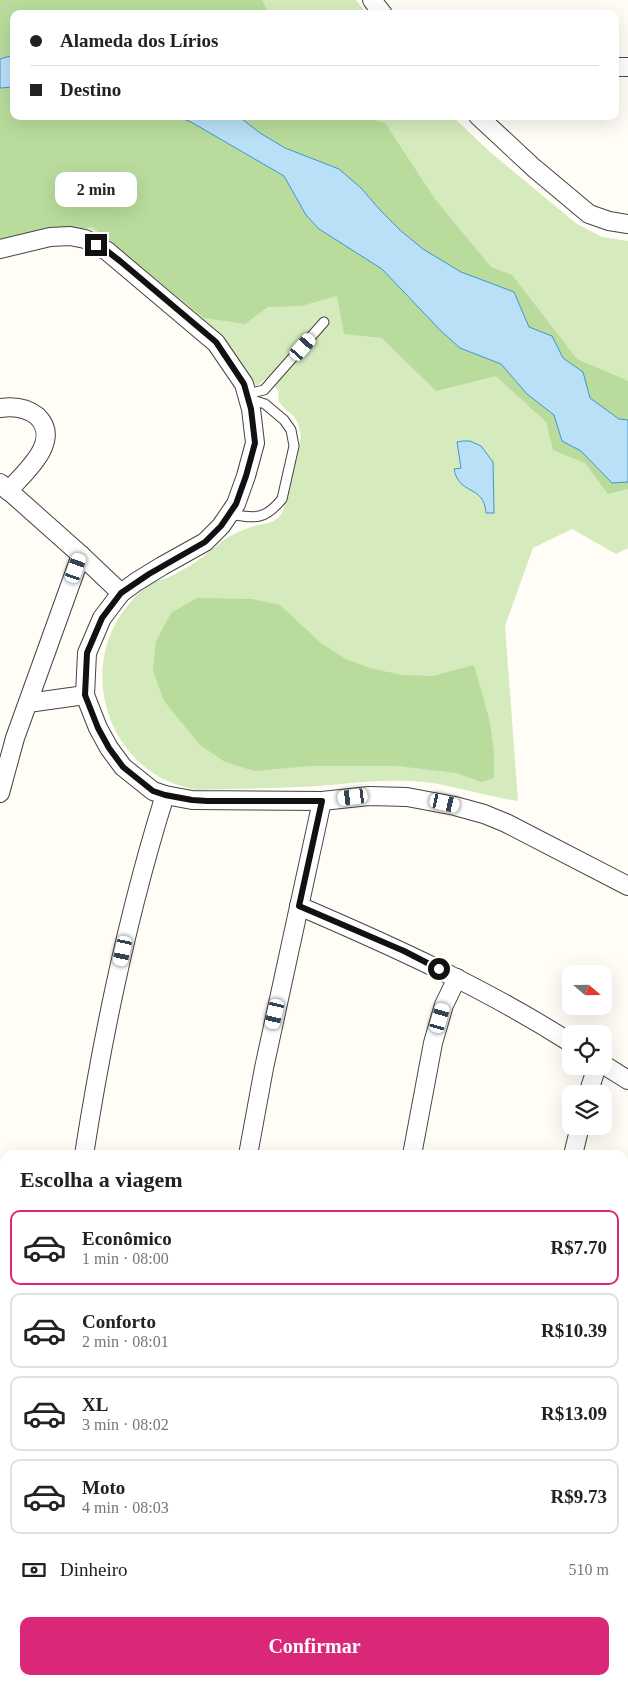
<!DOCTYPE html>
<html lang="pt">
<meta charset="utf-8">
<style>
:root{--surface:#fff;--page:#f6f6f6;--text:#222;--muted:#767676;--line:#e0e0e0;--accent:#db2777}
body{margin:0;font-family:"Times New Roman",serif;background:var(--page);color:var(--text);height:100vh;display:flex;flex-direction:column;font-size:19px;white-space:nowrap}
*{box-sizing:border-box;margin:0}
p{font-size:16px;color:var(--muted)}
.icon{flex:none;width:28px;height:28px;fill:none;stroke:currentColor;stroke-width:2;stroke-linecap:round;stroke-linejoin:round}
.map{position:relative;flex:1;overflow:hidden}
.sheet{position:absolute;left:0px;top:1150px;width:629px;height:535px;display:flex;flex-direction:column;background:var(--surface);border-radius:15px 15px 0 0;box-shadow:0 5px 20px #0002}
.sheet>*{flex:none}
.banner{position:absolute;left:10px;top:10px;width:609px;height:110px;border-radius:10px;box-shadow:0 5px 20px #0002;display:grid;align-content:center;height:110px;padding:0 20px;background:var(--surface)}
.needle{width:32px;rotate:110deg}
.tools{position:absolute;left:562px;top:965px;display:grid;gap:10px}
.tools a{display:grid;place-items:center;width:50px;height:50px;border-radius:10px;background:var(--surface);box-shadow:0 5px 20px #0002;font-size:25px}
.end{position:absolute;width:22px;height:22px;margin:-11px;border:6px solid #111;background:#fff;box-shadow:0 0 0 2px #fff}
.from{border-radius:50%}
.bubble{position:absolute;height:35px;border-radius:10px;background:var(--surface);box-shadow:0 5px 20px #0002;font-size:16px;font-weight:600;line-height:35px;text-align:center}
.car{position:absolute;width:15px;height:30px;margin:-15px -8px;border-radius:6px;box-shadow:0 0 4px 1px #0007;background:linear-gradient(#fff 24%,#345 0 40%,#fff 0 76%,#345 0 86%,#fff 0)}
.banner b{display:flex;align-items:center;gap:18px;height:48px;font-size:19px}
.banner b+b{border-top:1px solid var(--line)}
.banner i{width:12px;height:12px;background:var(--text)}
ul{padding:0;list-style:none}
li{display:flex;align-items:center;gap:15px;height:75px;margin:0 10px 8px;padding:0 10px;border:2px solid var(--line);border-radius:10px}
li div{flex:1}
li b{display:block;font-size:19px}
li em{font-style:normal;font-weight:600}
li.current{border-color:var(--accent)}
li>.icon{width:45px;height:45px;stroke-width:1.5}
h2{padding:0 20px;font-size:22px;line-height:60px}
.pay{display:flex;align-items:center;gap:12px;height:55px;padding:0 20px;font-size:19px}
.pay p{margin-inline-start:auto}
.cta{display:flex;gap:10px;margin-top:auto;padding:10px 20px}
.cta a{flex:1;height:58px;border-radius:10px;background:var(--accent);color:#fff;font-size:20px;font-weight:600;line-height:58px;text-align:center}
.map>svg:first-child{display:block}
</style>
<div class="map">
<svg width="628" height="1685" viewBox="0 0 628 1685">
<rect width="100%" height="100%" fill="#fffdf5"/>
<path fill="#d5ebbd" d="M 0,0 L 356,0 L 367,14 L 14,14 L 14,116 L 452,116 L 490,152 L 577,224 L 602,237 L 628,241 L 628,548 L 616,554 L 572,529 L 533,548 L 505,626 L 518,801 C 487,797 457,786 425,782 C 393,779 362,782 330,785 C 285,789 240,788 196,790 C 181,786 166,782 153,773 C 98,736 84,655 130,603 C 135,596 142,590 149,585 C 154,581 161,580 167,578 C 177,573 187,568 197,561 C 209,553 220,541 234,534 C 241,531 250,527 258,525 C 270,523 277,522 283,511 L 301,437 C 300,430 299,424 295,418 C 288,408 275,406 279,391 L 265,379 L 258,385 L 252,385 L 186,310 L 140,267 L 88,232 L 0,242 Z"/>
<g fill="#b9dc9c">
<polygon points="0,0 262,0 269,14 14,14 14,116 360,116 385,123 435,199 491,267 512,275 577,359 628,381 628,489 608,494 585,463 553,450 546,422 496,376 436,391 382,338 344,334 337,296 301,306 268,307 245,324 204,318 92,227 0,242"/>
<polygon points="197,598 252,599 280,605 322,644 346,659 373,669 403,675 433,676 474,665 490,722 494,752 494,778 482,782 456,773 397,766 310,766 254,771 225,762 200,745 164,701 153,671 156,641 171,613"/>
</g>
<g fill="#b9e0f7" stroke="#3f96cf">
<polygon points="14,55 14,87 0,88 0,59"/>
<polygon points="176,116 238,116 260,133 285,148 339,169 361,188 381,211 401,231 423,249 461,272 514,292 529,327 552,336 563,358 583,372 590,398 619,419 628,420 628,482 612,483 581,451 562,441 554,415 527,394 501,364 460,348 441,331 382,269 319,229 306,215 284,176 191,122"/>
<path d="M 463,441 L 470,441 L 481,446 L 493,462 L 494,513 L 486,513 C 484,484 459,496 454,469 L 461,468 L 457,442 Z"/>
</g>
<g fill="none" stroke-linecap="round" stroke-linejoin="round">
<g stroke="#444" stroke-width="11">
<g id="service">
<polyline points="247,394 264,390 324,322"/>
<path d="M 229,514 C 255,518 264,521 282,499 L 294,446 L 291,430 L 284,420 L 265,404 L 249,399"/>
</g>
</g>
<g stroke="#444" stroke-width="20">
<g id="minor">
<polyline points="372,0 383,14"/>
<polyline points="615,67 628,67"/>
<polyline points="478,116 534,168 589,214 609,221 628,224"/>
<polyline points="0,249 50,237 70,236 85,239 107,251 216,343 244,384 251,409 255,443 246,476 236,504 221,526 205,542 162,566 136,582 121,593 102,618 87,653 85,695 98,728 109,748 123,767 153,791 165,795 192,800 322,801 369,796 407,797 455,806 484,814 506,823 628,886"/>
<path d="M 0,408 C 13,406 26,407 37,416 C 63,441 24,473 8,491"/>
<polyline points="0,483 81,555 121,593"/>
<polyline points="28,703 85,695"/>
<polyline points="0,793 15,738 81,555"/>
<path d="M 299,906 C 392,946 485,988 571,1043"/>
<polyline points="604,1065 628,1080"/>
<polyline points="588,1094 597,1066"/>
<path d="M 84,1155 C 103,1033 128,913 165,795"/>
<polyline points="248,1155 264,1068 322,801"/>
<polyline points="412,1155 433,1043 444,1005 457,978"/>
<polyline points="573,1155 580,1126"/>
<polyline points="624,1409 628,1409"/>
<polyline points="0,1425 5,1425"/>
<polyline points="624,1488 628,1488"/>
<polyline points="0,1517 5,1529"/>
<polyline points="624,1654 628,1654"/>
<polyline points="69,1680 71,1685"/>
<polyline points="474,1680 474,1685"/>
</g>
</g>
<use href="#service" stroke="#fff" stroke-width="9"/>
<use href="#minor" stroke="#fff" stroke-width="18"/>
</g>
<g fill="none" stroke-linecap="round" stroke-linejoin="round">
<polyline stroke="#111" stroke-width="6" points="96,245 107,251 120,261 216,342 244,384 251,409 255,443 246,476 236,504 221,526 205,542 149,574 121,593 102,618 87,653 85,695 98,728 109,748 123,767 153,791 165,795 192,800 207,801 322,801 299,906 404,951 439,969"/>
</g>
</svg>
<div class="tools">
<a><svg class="needle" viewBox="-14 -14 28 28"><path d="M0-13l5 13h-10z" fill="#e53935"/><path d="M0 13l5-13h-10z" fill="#767676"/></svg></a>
<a><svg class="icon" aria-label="locate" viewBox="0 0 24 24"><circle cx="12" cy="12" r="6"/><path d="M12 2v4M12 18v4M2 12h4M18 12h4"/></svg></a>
<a><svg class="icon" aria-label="layers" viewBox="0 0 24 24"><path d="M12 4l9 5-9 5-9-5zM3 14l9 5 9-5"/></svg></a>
</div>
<i class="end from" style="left:439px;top:969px"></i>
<i class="end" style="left:96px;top:245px"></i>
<div class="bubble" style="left:55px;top:172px;width:82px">2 min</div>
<i class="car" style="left:303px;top:347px;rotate:41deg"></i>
<i class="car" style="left:76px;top:568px;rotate:19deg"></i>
<i class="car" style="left:353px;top:797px;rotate:263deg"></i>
<i class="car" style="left:445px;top:803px;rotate:103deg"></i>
<i class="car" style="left:123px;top:951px;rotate:192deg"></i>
<i class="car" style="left:275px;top:1014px;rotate:193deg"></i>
<i class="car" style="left:440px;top:1018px;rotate:16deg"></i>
<div class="banner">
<b><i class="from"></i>Alameda dos Lírios</b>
<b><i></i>Destino</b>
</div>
<section class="sheet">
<h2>Escolha a viagem</h2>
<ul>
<li class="current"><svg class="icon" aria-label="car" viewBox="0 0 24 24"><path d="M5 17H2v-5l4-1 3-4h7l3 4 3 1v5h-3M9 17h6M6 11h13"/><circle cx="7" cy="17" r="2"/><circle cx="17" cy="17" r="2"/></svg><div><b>Econômico</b><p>1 min · 08:00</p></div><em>R$7.70</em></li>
<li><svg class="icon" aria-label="car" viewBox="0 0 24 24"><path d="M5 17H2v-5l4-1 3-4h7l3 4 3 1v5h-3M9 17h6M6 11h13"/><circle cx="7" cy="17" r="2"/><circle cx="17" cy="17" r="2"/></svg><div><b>Conforto</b><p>2 min · 08:01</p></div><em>R$10.39</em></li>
<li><svg class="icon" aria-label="car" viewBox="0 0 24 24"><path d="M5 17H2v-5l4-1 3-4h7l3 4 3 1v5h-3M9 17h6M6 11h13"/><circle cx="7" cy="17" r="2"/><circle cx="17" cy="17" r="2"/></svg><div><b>XL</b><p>3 min · 08:02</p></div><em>R$13.09</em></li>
<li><svg class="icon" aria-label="car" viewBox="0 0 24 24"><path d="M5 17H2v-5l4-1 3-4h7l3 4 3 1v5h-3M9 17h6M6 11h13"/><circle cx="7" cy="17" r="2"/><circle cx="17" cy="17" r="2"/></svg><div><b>Moto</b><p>4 min · 08:03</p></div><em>R$9.73</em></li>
</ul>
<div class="pay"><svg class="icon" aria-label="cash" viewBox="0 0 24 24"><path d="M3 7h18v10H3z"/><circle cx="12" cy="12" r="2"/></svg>Dinheiro<p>510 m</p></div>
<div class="cta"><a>Confirmar</a></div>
</section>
</div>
